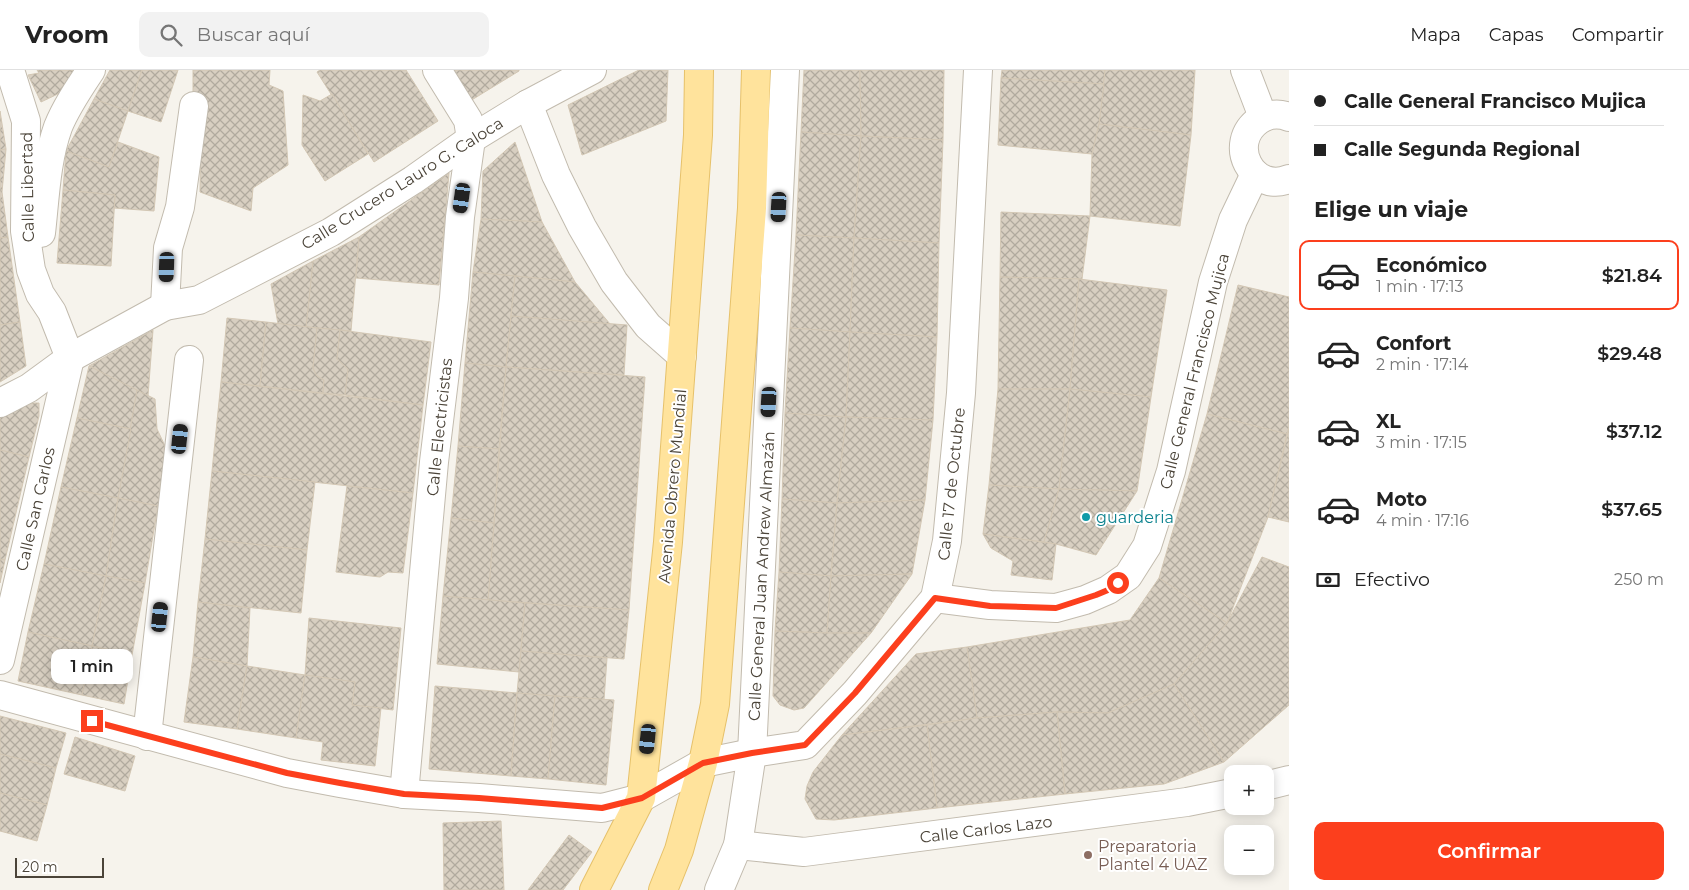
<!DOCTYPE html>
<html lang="es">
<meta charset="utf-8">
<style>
:root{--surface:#fff;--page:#f2f2f2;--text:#222;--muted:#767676;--line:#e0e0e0;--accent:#fc3f1d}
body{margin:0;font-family:Montserrat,sans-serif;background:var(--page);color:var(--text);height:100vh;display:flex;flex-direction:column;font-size:19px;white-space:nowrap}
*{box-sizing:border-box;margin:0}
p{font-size:16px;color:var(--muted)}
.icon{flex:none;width:28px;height:28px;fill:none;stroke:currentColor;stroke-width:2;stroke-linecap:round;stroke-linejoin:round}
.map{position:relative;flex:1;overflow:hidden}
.panel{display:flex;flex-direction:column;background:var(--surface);width:400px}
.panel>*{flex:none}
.hud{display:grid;align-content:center;height:110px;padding:0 25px;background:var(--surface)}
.tools{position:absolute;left:1224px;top:695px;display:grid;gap:10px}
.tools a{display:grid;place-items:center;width:50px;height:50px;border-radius:10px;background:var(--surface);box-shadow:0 2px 12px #0003;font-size:25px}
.scale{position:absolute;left:15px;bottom:12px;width:89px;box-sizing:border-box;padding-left:5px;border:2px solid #4b4439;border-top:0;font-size:14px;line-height:18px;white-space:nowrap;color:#4b4439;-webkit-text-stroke:4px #fff;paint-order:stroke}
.end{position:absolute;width:22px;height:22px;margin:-11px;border:6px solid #fc3f1d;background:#fff;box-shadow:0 0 0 2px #fff}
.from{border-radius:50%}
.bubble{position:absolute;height:35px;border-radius:10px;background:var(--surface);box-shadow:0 2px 12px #0003;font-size:16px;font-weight:600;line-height:35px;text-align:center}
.car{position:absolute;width:15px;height:30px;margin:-15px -8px;border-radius:6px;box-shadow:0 0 4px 1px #0007;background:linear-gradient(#222 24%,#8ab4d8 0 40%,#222 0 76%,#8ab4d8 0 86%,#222 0)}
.hud b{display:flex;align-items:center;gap:18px;height:48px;font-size:19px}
.hud b+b{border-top:1px solid var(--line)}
.hud i{width:12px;height:12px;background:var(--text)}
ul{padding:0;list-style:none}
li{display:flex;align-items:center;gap:15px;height:70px;margin:0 10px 8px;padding:0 15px;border:2px solid transparent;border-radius:10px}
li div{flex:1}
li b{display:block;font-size:19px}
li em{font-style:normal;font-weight:600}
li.current{border-color:var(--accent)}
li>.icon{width:45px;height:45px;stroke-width:1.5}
h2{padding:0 25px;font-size:22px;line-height:60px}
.pay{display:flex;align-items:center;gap:12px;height:55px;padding:0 25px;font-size:19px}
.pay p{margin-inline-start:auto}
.primary-button{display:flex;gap:10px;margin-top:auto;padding:10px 25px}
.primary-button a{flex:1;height:58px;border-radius:10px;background:var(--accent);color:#fff;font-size:20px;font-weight:600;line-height:58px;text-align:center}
header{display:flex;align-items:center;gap:30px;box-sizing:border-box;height:70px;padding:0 25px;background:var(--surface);border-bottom:1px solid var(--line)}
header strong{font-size:24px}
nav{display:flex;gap:28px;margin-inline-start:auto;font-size:18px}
.search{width:350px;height:45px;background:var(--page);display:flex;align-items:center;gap:12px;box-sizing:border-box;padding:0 18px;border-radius:10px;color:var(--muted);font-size:19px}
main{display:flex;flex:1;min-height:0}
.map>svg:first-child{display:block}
</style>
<header>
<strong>Vroom</strong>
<div class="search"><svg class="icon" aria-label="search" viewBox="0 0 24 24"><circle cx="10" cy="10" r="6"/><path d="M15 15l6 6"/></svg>Buscar aquí</div>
<nav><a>Mapa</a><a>Capas</a><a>Compartir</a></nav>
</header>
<main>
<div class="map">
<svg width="1289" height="820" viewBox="0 0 1289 820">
<defs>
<pattern id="building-cross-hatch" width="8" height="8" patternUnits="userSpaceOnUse" patternTransform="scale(1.25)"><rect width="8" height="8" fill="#d8cfc1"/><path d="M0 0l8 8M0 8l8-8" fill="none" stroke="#b1aa9e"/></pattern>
</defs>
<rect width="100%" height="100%" fill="#f6f3ec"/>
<g fill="url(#building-cross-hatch)" stroke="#d3c7b4">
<polygon points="37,0 77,0 62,22 41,32 28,5 39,3"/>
<polygon points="110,0 142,0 128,41 94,29"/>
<polygon points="142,0 178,0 161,52 128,41"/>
<polygon points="193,0 270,0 269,15 283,21 288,95 253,118 251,141 200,122 201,55 193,50"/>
<polygon points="320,0 406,0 438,51 374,92 317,2"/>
<polygon points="454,0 519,0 519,1 470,31"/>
<polygon points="639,0 668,0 666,51 582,85 568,35"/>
<polygon points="804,0 860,0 861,66 801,62"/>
<polygon points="860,0 944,0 943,70 861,66"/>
<polygon points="1002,0 1105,0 1104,14 1001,8"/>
<polygon points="1105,0 1195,0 1191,65 1099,54"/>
<polygon points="1001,8 1104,14 1099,54 1092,84 998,75"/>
<polygon points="332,24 368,84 325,111 302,75 303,25 320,31"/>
<polygon points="94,29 128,41 109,97 66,81"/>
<polygon points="0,41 6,79 0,80"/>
<polygon points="1099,54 1191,65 1180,156 1090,146 1092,84"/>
<polygon points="801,62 861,66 854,168 796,165"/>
<polygon points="861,66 943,70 939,173 854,168"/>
<polygon points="118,72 159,87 154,141 114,138 115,125 63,120 66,81 109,97"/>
<polygon points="515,72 542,152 481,149 483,101"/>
<polygon points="6,79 2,122 8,167 0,168 0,80"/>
<polygon points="449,103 439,215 356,208 359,167"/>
<polygon points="63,120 115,125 111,196 57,193"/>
<polygon points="1001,142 1090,146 1082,209 1000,207"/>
<polygon points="481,149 542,152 575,212 473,202"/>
<polygon points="796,165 854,168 850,262 790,258"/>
<polygon points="8,167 20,252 0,255 0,168"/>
<polygon points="359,167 351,261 306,257 313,191"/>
<polygon points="854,168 939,173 937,267 850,262"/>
<polygon points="313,191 306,257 278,254 271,214"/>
<polygon points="473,202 515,206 506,297 465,293"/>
<polygon points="515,206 575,212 610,254 511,246"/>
<polygon points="1000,207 1079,209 1070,319 998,319"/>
<polygon points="1079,209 1167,220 1151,327 1070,319"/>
<polygon points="1238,215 1289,227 1289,357 1287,364 1207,344"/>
<polygon points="511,246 627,255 624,305 506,297"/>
<polygon points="227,248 266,252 260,316 221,312"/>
<polygon points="20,252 26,296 0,312 0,255"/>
<polygon points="266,252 317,258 313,298 317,306 324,310 323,323 260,316"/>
<polygon points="317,258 340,260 337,289 348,299 345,325 323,323 324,310 317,306 313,298"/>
<polygon points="790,258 850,262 846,347 785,343"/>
<polygon points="153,260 148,326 89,296"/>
<polygon points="340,260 431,272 423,335 345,325 348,299 337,289"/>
<polygon points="850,262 937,267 933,350 846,347"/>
<polygon points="465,293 506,297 499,379 458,376"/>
<polygon points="89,296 137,320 131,359 77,348"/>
<polygon points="506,297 645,307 629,540 488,530"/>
<polygon points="221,312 423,335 413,423 212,401"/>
<polygon points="998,319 1070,319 1059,419 989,415"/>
<polygon points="1070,319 1151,327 1137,421 1059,419"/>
<polygon points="137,320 155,329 157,359 166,378 158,436 118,428"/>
<polygon points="27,333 39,333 39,346 29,387 0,380 0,346"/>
<polygon points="785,343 846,347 837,433 782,429"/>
<polygon points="1207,344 1287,364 1268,447 1227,553 1159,508"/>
<polygon points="846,347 933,350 925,430 837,433"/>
<polygon points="77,348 131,359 118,428 61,417"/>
<polygon points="1289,358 1289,452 1268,447"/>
<polygon points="458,376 499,379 494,453 451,448"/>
<polygon points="0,380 29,387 5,490 0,489"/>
<polygon points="212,401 315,412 307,480 205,469"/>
<polygon points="989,415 1059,419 1044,472 983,464"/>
<polygon points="347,416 413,423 403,503 388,502 380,507 336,502"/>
<polygon points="61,417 118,428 106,506 44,494"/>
<polygon points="1059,419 1137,421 1096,485 1056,474 1044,472"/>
<polygon points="118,428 158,436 145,513 106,506"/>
<polygon points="782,429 837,433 831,506 779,502"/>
<polygon points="925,430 912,504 831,506 837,433"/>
<polygon points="451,448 494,453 488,530 443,526"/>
<polygon points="983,464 1056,474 1052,510 1011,505 1013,491 991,478"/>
<polygon points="205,469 307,480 301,543 198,532"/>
<polygon points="1262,487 1289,497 1289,635 1224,692 1174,614 1227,553"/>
<polygon points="0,489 5,490 0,513"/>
<polygon points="44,494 106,506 92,576 28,562"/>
<polygon points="779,502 831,506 827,563 775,561"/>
<polygon points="912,504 871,563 827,563 831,506"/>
<polygon points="106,506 145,513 132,585 92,576"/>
<polygon points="1159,508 1227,553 1174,614 1108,643 1057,642 977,648 967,577 1130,550"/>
<polygon points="443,526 525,533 519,602 437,594"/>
<polygon points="198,532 250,538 247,596 193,587"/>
<polygon points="525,533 629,540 624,589 521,581"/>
<polygon points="309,548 401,558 393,640 352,635 355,612 305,605"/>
<polygon points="775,561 827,563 871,563 804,638 794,640 780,635 773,626"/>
<polygon points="28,562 92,576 82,625 18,611"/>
<polygon points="92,576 132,585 124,634 82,625"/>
<polygon points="967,577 977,648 842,665 916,584"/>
<polygon points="521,581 607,588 604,630 517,623"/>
<polygon points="193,587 247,596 237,659 184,652"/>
<polygon points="247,596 305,605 296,668 237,659"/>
<polygon points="305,605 355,612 352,635 381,638 375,696 321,690 323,672 296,668"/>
<polygon points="1174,614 1224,692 1164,714 1065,724 1057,642 1108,643"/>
<polygon points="435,616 517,623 511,706 429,699"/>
<polygon points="517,623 555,626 548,709 511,706"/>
<polygon points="555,626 614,630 606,715 548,709"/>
<polygon points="1057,642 1065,724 937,738 927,655 977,648"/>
<polygon points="0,646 66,663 56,698 0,684"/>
<polygon points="927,655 937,738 834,750 816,749 805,729 807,716 813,702 842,665"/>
<polygon points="75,667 135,686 125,721 64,704"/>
<polygon points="0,684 56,698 47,735 0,723"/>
<polygon points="0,723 47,735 37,771 0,761"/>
<polygon points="501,751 504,820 444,820 443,753"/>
<polygon points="569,765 592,782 563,820 528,820"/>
</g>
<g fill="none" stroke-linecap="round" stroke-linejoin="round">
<g stroke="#c2bbae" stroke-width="30">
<g id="minor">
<polyline points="1245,0 1263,47"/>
<polyline points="528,34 556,105 582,157 614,212 648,256 682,286"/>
<path d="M 1289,47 C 1279,43 1268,44 1259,50 C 1226,73 1252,124 1289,109"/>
<path d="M 41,163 C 45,128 46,91 58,57 C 66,37 79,18 91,0"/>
<polyline points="165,236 168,178 180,137 194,36"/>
<polyline points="0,333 29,318 70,288 165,236 199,230 331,162 413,110 471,69 528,34 592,0"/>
<polyline points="935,528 990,535 1056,538 1085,530 1108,520 1128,506 1147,476 1171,401 1213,212 1233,150 1255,104"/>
<polyline points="0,590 70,288 52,242 40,224 31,200 25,161 26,51 10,0"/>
<polyline points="0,625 287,703 340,713 404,724 479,728 602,738 641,728 703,693 752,683 805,675 855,623 935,528 947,471 961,323 978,0"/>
<polyline points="147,666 189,290"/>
<polyline points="1265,716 1289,710"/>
<polyline points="404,724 434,392 454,228 460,147 471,69 468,50 437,0"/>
<polyline points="738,775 804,782 1187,732 1232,723"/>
<polyline points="719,820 738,775 752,683 785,0"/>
</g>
</g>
<g stroke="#e6c16a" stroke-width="30">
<g id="major">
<polyline points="594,820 641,728 668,472 698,65 699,0"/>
<polyline points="663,820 679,780 703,693 715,634 752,138 756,0"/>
</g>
</g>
<use href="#minor" stroke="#fff" stroke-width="28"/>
<use href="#major" stroke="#ffe39c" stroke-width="28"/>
</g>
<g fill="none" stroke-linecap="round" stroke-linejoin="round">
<polyline stroke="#fc3f1d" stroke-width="6" points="92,651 287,703 340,713 404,724 479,728 602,738 642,728 703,693 752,683 805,675 855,623 935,528 990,536 1056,538 1096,525 1108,520 1118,513"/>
</g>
<circle fill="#0f9aa8" stroke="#fff" stroke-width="2" cx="1086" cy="447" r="5"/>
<circle fill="#8d6e63" stroke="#fff" stroke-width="2" cx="1088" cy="785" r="5"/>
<g text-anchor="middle" stroke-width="4" stroke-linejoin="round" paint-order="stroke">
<g font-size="16" fill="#4b4439" stroke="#fff">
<text transform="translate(402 113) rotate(-32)" y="6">Calle Crucero Lauro G. Caloca</text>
<text transform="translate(27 117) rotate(-91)" y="6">Calle Libertad</text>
<text transform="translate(1194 301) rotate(-76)" y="6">Calle General Francisco Mujica</text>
<text transform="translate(439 357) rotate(-84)" y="6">Calle Electricistas</text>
<text transform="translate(951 414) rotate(-84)" y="6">Calle 17 de Octubre</text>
<text transform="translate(672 416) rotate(-85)" y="6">Avenida Obrero Mundial</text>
<text transform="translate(35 439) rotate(-77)" y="6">Calle San Carlos</text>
<text transform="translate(761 506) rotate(-87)" y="6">Calle General Juan Andrew Almazán</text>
<text transform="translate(986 759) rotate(-7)" y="6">Calle Carlos Lazo</text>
</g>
<g font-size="16" fill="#0d838f" stroke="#fff" text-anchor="start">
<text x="1096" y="453">guarderia</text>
</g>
<g font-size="16" fill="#785e54" stroke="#fff" text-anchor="start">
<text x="1098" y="782">Preparatoria<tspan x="1098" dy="18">Plantel 4 UAZ</tspan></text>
</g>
</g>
</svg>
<div class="tools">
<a>+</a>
<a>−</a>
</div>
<div class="scale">20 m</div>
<i class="end from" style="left:1118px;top:513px"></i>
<i class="end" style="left:92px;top:651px"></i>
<div class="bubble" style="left:51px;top:579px;width:82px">1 min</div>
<i class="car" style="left:462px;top:128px;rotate:188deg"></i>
<i class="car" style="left:779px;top:137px;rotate:183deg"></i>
<i class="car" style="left:167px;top:197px;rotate:182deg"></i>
<i class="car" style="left:769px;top:332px;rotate:183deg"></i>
<i class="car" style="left:180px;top:369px;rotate:6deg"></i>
<i class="car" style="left:160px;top:547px;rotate:6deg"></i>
<i class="car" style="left:648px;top:669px;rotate:186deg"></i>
</div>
<section class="panel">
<div class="hud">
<b><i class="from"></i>Calle General Francisco Mujica</b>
<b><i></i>Calle Segunda Regional</b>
</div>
<h2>Elige un viaje</h2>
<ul>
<li class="current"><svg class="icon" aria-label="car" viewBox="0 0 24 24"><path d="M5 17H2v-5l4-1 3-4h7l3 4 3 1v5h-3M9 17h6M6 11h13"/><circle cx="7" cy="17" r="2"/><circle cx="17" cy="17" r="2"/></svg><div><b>Económico</b><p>1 min · 17:13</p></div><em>$21.84</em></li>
<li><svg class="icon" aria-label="car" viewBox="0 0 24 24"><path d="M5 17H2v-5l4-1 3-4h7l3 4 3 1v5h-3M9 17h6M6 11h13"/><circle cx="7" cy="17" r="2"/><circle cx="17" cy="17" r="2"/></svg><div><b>Confort</b><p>2 min · 17:14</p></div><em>$29.48</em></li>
<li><svg class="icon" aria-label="car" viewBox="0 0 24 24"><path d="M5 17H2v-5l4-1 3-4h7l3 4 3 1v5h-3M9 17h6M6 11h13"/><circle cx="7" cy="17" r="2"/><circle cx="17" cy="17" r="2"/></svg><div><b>XL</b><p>3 min · 17:15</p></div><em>$37.12</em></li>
<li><svg class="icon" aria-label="car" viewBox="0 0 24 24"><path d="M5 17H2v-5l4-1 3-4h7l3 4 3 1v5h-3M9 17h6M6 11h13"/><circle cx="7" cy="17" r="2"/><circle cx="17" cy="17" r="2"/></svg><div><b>Moto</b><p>4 min · 17:16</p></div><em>$37.65</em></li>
</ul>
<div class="pay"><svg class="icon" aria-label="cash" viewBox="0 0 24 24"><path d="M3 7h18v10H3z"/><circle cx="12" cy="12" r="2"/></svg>Efectivo<p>250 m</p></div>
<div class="primary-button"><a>Confirmar</a></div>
</section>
</main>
